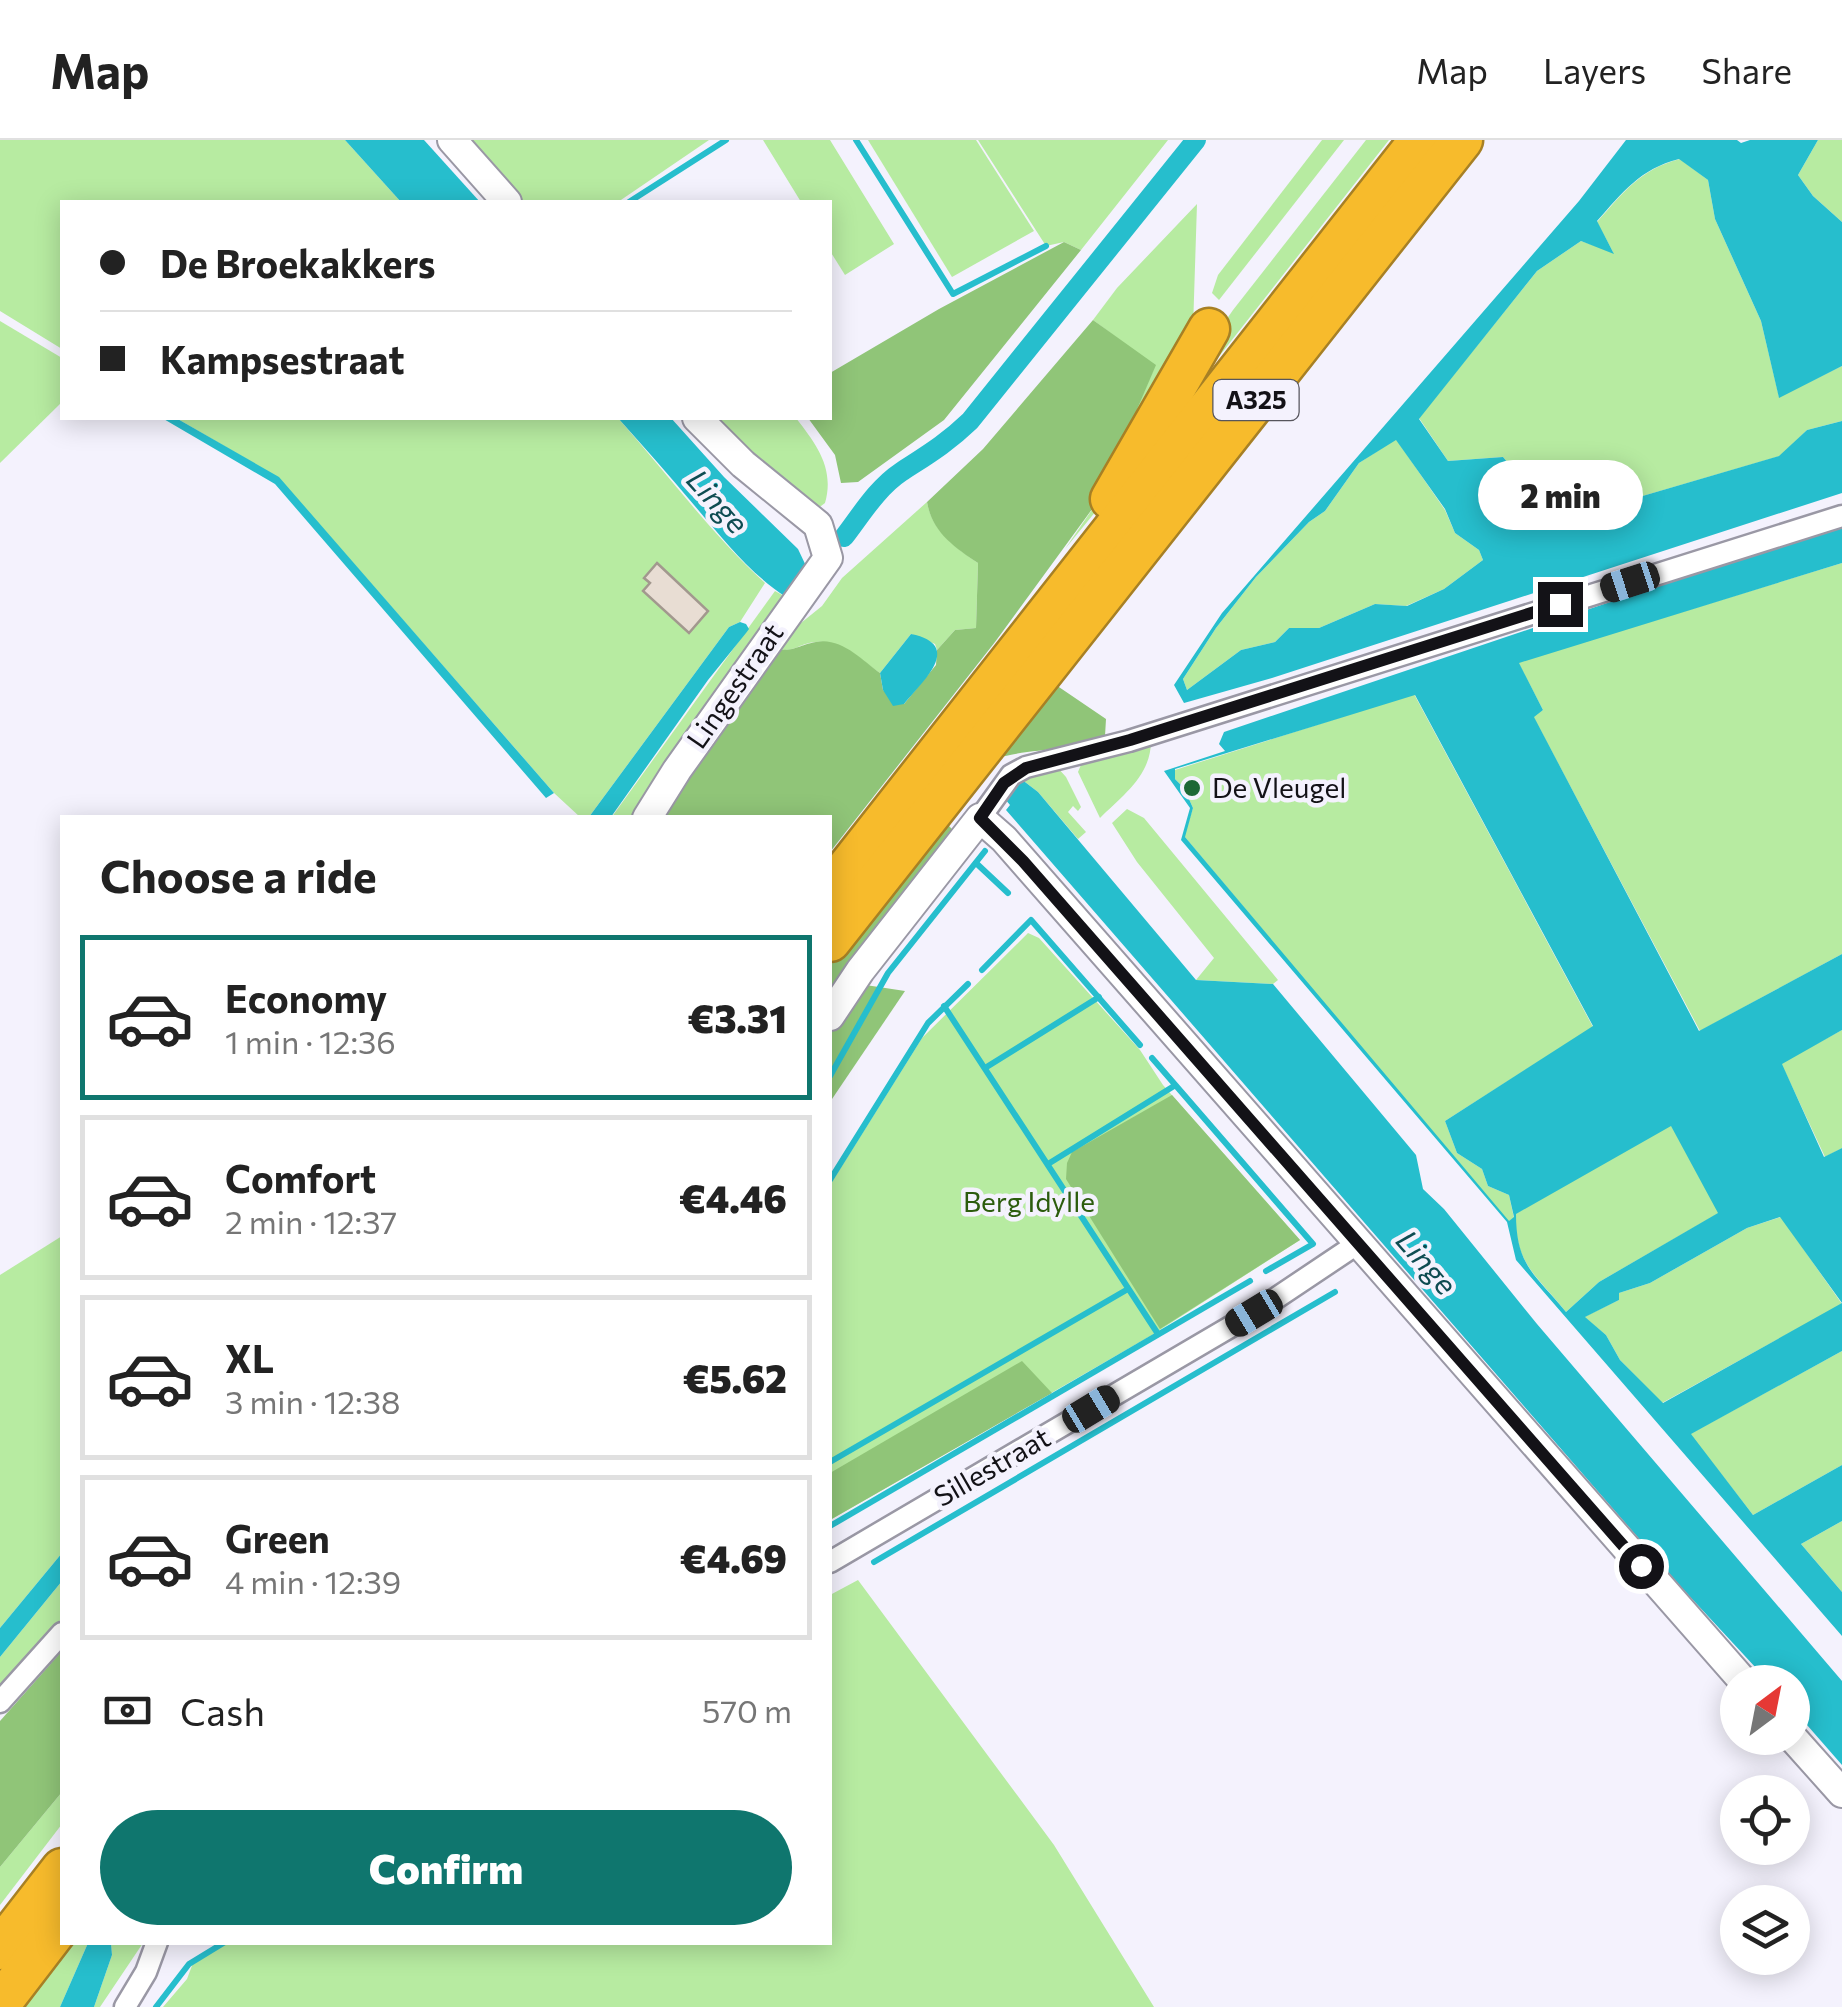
<!DOCTYPE html>
<meta charset="utf-8">
<style>
:root{--surface:#fff;--page:#f6f6f6;--text:#222;--muted:#767676;--line:#e0e0e0;--accent:#0f766e}
body{margin:0;font-family:Commissioner,sans-serif;background:var(--page);color:var(--text);height:100vh;display:flex;flex-direction:column;font-size:38px;white-space:nowrap}
*{box-sizing:border-box;margin:0}
p{font-size:32px;color:var(--muted)}
.icon{flex:none;width:55px;height:55px;fill:none;stroke:currentColor;stroke-width:2;stroke-linecap:round;stroke-linejoin:round}
.map{position:relative;flex:1;overflow:hidden}
.sheet{position:absolute;left:60px;top:675px;width:772px;height:1130px;display:flex;flex-direction:column;background:var(--surface);border-radius:0px;box-shadow:0 5px 25px #0003}
.sheet>*{flex:none}
.hud{position:absolute;left:60px;top:60px;width:772px;height:220px;border-radius:0px;box-shadow:0 5px 25px #0003;display:grid;align-content:center;height:220px;padding:0 40px;background:var(--surface)}
.needle{width:65px;rotate:32deg}
.controls{position:absolute;left:1720px;top:1525px;display:grid;gap:20px}
.controls a{display:grid;place-items:center;width:90px;height:90px;border-radius:50%;background:var(--surface);box-shadow:0 5px 25px #0003;font-size:50px}
.end{position:absolute;width:45px;height:45px;margin:-22px;border:12px solid #131217;background:#fff;box-shadow:0 0 0 5px #fff}
.from{border-radius:50%}
.bubble{position:absolute;height:70px;border-radius:35px;background:var(--surface);box-shadow:0 5px 25px #0003;font-size:32px;font-weight:800;line-height:70px;text-align:center}
.car{position:absolute;width:30px;height:60px;margin:-30px -15px;border-radius:12px;box-shadow:0 0 8px 2px #0007;background:linear-gradient(#222 24%,#8ab4d8 0 40%,#222 0 76%,#8ab4d8 0 86%,#222 0)}
.hud b{display:flex;align-items:center;gap:35px;height:95px;font-size:38px}
.hud b+b{border-top:2px solid var(--line)}
.hud i{width:25px;height:25px;background:var(--text)}
ul{padding:0;list-style:none}
li{display:flex;align-items:center;gap:30px;height:165px;margin:0 20px 15px;padding:0 20px;border:5px solid var(--line);border-radius:0px}
li div{flex:1}
li b{display:block;font-size:38px}
li em{font-style:normal;font-weight:800}
li.selected{border-color:var(--accent)}
li>.icon{width:90px;height:90px;stroke-width:1.5}
h2{padding:0 40px;font-size:45px;line-height:120px}
.pay{display:flex;align-items:center;gap:25px;height:110px;padding:0 40px;font-size:38px}
.pay p{margin-inline-start:auto}
.cta{display:flex;gap:20px;margin-top:auto;padding:20px 40px}
.cta a{flex:1;height:115px;border-radius:60px;background:var(--accent);color:#fff;font-size:40px;font-weight:800;line-height:115px;text-align:center}
header{display:flex;align-items:center;gap:60px;box-sizing:border-box;height:140px;padding:0 50px;background:var(--surface);border-bottom:2px solid var(--line)}
header strong{font-size:48px}
nav{display:flex;gap:55px;margin-inline-start:auto;font-size:35px}
.map>svg:first-child{display:block}
</style>
<header>
<strong>Map</strong>
<nav><a>Map</a><a>Layers</a><a>Share</a></nav>
</header>
<div class="map">
<svg width="1842" height="1867" viewBox="0 0 1842 1867">
<rect width="100%" height="100%" fill="#f4f2fd"/>
<g fill="#b7eba1">
<polygon points="0,0 345,0 401,62 62,62 62,209 0,171"/>
<polygon points="464,0 709,0 618,62 518,62"/>
<polygon points="763,0 830,0 894,104 845,135 830,111 830,62 801,62"/>
<polygon points="868,0 976,0 1034,91 952,137"/>
<polygon points="978,0 1168,0 1081,110 1064,102 1046,106"/>
<polygon points="1322,0 1344,0 1219,160 1212,153 1218,135"/>
<polygon points="1366,0 1389,0 1173,275 1199,219 1233,170"/>
<polygon points="1818,0 1842,0 1842,82 1813,56 1798,35"/>
<path d="M 1680,19 L 1708,40 L 1715,79 L 1761,181 L 1779,257 L 1842,226 L 1842,281 L 1807,290 L 1780,316 L 1588,372 L 1546,370 L 1503,317 L 1448,321 L 1419,278 L 1537,131 L 1581,101 L 1613,112 L 1597,82 C 1623,53 1640,29 1680,19 Z"/>
<polygon points="1197,64 1193,189 1114,349 1065,409 1098,361 1155,226 1093,180 1117,148"/>
<polygon points="0,181 62,218 62,262 0,323"/>
<path d="M 176,278 L 618,278 C 666,332 712,395 765,443 L 740,482 L 729,487 L 589,677 L 580,677 L 554,653 L 279,338 Z"/>
<path d="M 708,278 L 796,278 C 816,304 835,328 825,363 L 817,369 Z"/>
<polygon points="1396,299 1445,370 1455,393 1479,410 1483,420 1444,449 1406,466 1375,464 1319,488 1289,488 1275,502 1241,510 1187,550 1183,539 1216,488 1256,437 1309,382 1325,371 1359,323"/>
<path d="M 927,362 C 932,391 955,407 978,423 L 976,488 L 955,490 L 937,510 L 935,504 L 911,494 L 880,533 C 861,520 841,499 816,502 C 794,504 799,514 770,508 L 822,466 L 842,438 Z"/>
<polygon points="1842,423 1842,814 1700,891 1533,576 1543,570 1518,522"/>
<polygon points="775,451 786,457 637,677 611,678"/>
<polygon points="1414,554 1593,887 1445,981 1457,1013 1482,1029 1488,1046 1509,1055 1514,1078 1508,1082 1184,696 1193,668 1184,648 1175,639 1175,630"/>
<path d="M 1151,601 C 1151,636 1122,656 1100,678 L 1078,632 L 1083,620 Z"/>
<polygon points="1057,627 1066,637 1081,667 1078,671 1073,666 1068,672 1086,692 1078,699 1038,652 1021,639"/>
<polygon points="1127,669 1144,678 1278,840 1273,844 1196,840 1214,818 1137,722 1112,683"/>
<polygon points="1028,793 1039,798 1140,910 1163,945 1300,1100 1152,1195 830,1380 830,1045 922,898"/>
<polygon points="1842,890 1842,1008 1825,1017 1781,923"/>
<path d="M 1671,985 L 1719,1073 L 1599,1142 L 1566,1172 C 1536,1134 1516,1126 1515,1074 Z"/>
<polygon points="1781,1077 1842,1164 1662,1263 1620,1220 1606,1195 1584,1177 1619,1160 1619,1153 1650,1143 1747,1088"/>
<polygon points="62,1096 62,1413 0,1488 0,1135"/>
<polygon points="1842,1211 1842,1325 1753,1375 1690,1294"/>
<polygon points="1842,1381 1842,1452 1801,1404"/>
<polygon points="858,1440 1054,1705 1154,1867 163,1867 187,1839 193,1823 228,1803 830,1802 830,1455"/>
<polygon points="62,1441 62,1478 0,1548 0,1517"/>
<polygon points="62,1652 62,1684 0,1765 0,1727"/>
<polygon points="67,1803 88,1803 60,1867 20,1867"/>
<polygon points="111,1803 143,1803 100,1867 94,1867 112,1815"/>
</g>
<g fill="#90c578">
<polygon points="1064,102 1081,110 944,280 858,342 841,343 835,315 808,278 830,278 830,233 939,169"/>
<path d="M 1093,180 L 1156,225 L 1098,361 L 995,502 L 830,712 L 830,678 L 655,678 L 770,508 C 796,513 794,506 816,502 C 841,497 862,520 880,533 L 883,550 L 904,564 L 936,525 L 937,510 L 955,490 L 976,488 L 978,423 C 954,407 932,392 927,362 L 983,309 Z"/>
<path d="M 1053,543 L 1106,579 L 1105,596 C 1069,613 1029,607 991,620 Z"/>
<polygon points="944,681 953,690 889,772 830,861 830,826"/>
<polygon points="859,844 905,851 830,962 830,890"/>
<polygon points="1172,955 1300,1100 1160,1189 1066,1039 1067,1023 1072,1012"/>
<polygon points="1022,1221 1052,1253 830,1380 830,1333"/>
<polygon points="62,1511 62,1652 0,1727 0,1581"/>
</g>
<g fill="#26becd" fill-rule="evenodd">
<polygon points="345,0 424,0 480,62 401,62"/>
<path d="M 1626,0 L 1737,0 L 1741,3 L 1750,0 L 1818,0 L 1798,35 L 1813,56 L 1842,82 L 1842,226 L 1779,258 L 1761,181 L 1715,79 L 1708,40 L 1679,19 C 1640,29 1623,52 1597,81 L 1614,114 L 1581,101 L 1537,131 L 1419,279 L 1448,321 L 1503,317 L 1546,369 L 1588,372 L 1779,316 L 1807,290 L 1842,281 L 1842,353 L 1272,538 L 1184,563 L 1174,545 L 1222,473 L 1579,61 ZM 1396,300 L 1445,369 L 1455,393 L 1479,410 L 1483,420 L 1444,449 L 1407,466 L 1375,464 L 1319,488 L 1289,488 L 1275,502 L 1241,510 L 1187,550 L 1183,539 L 1216,488 L 1256,437 L 1309,382 L 1325,371 L 1359,323 Z"/>
<polygon points="162,278 176,278 279,337 554,653 546,658 275,344"/>
<path d="M 618,278 L 671,278 L 724,337 L 798,409 L 807,428 L 786,457 C 748,432 724,400 694,365 C 669,335 643,306 618,278 Z"/>
<path d="M 1842,384 L 1842,423 L 1519,523 L 1543,570 L 1534,577 L 1699,891 L 1842,814 L 1842,890 L 1782,924 L 1824,1017 L 1842,1008 L 1842,1211 L 1691,1294 L 1753,1375 L 1842,1325 L 1842,1381 L 1801,1404 L 1842,1452 L 1842,1496 L 1516,1120 L 1507,1082 L 1181,700 L 1190,668 L 1164,631 L 1225,611 L 1219,604 L 1224,592 ZM 1415,555 L 1593,886 L 1445,981 L 1457,1013 L 1482,1029 L 1488,1046 L 1509,1055 L 1514,1077 L 1509,1081 L 1185,697 L 1193,668 L 1184,648 L 1175,639 L 1175,629 ZM 1671,986 L 1718,1073 L 1599,1142 L 1566,1172 C 1535,1134 1516,1126 1516,1074 ZM 1780,1077 L 1842,1163 L 1663,1263 L 1620,1220 L 1606,1195 L 1585,1177 L 1619,1160 L 1619,1153 L 1650,1143 L 1747,1088 Z"/>
<polygon points="740,482 746,484 749,489 746,493 708,540 611,677 589,677 729,487"/>
<path d="M 911,494 C 965,505 922,542 904,564 L 893,566 L 883,550 L 880,533 Z"/>
<polygon points="1021,639 1038,652 1196,840 1273,844 1416,1015 1423,1049 1444,1069 1537,1184 1842,1541 1842,1625 1793,1569 1792,1542 1769,1542 1681,1447 1006,670 1010,665 1005,659"/>
<polygon points="62,1413 62,1441 0,1517 0,1488"/>
<polygon points="88,1803 111,1803 112,1815 94,1867 60,1867"/>
</g>
<g fill="none" stroke-linecap="round" stroke-linejoin="round">
<g stroke="#26becd" stroke-width="6">
<polyline points="856,0 953,154 1046,106"/>
<polyline points="629,62 726,0"/>
<polyline points="976,723 1008,753"/>
<polyline points="982,830 1031,780 1140,905"/>
<polyline points="944,866 1158,1194"/>
<polyline points="1152,918 1313,1104 1266,1131"/>
<polyline points="985,928 1099,857"/>
<polyline points="830,936 888,833 985,711"/>
<polyline points="1048,1024 1174,946"/>
<polyline points="830,1040 928,883 968,844"/>
<polyline points="830,1322 1128,1149"/>
<polyline points="830,1386 1250,1141"/>
<polyline points="874,1422 1335,1152"/>
<polyline points="156,1867 189,1824 225,1802"/>
</g>
<path stroke="#26becd" stroke-width="20" d="M 844,397 C 861,375 877,348 901,332 C 927,315 946,304 970,281 L 1196,0"/>
</g>
<polygon fill="#e8ddd3" stroke="#a2988e" stroke-width="2.5" points="657,423 708,471 689,493 643,451 650,443 644,438"/>
<g fill="none" stroke-linecap="round" stroke-linejoin="round">
<g stroke="#9a98a5" stroke-width="25">
<g id="minor">
<polyline points="980,678 1011,635 1026,627 1129,601 1842,376"/>
<polyline points="830,1422 1254,1173 1357,1104"/>
<polyline points="0,1562 62,1493"/>
<polyline points="125,1867 146,1832 157,1802"/>
</g>
</g>
<g stroke="#9a98a5" stroke-width="32">
<g id="tertiary">
<polyline points="452,0 507,62"/>
<polyline points="647,678 677,630 828,418 818,385 743,324 697,278"/>
<polyline points="830,876 860,831 980,678 1004,699 1744,1542"/>
<polyline points="1792,1597 1842,1653"/>
</g>
</g>
<g stroke="#a78025" stroke-width="45">
<g id="motorway">
<polyline points="1111,359 1209,189"/>
<polyline points="830,750 1420,0"/>
<polyline points="830,801 1462,0"/>
<polyline points="0,1809 62,1729"/>
<polyline points="0,1864 62,1783"/>
</g>
</g>
<use href="#minor" stroke="#fff" stroke-width="20"/>
<use href="#tertiary" stroke="#fff" stroke-width="28"/>
<use href="#motorway" stroke="#f7bb2c" stroke-width="40"/>
</g>
<g fill="none" stroke-linecap="round" stroke-linejoin="round">
<polyline stroke="#131217" stroke-width="12" points="1560,464 1130,600 1026,628 1004,643 980,678 1023,721 1641,1426"/>
</g>
<circle fill="#1d6836" stroke="#f4f2fd" stroke-width="4" cx="1192" cy="648" r="10"/>
<g text-anchor="middle" stroke-width="9" stroke-linejoin="round" paint-order="stroke">
<rect fill="#f4f2fd" stroke="#56555c" stroke-width="2.5" x="1213.5" y="240" width="85" height="40" rx="8"/>
<g font-size="25" font-weight="bold" fill="#131217">
<text x="1256" y="269">A325</text>
</g>
<g font-size="28" fill="#131217" stroke="#f4f2fd">
<text transform="translate(735 546) rotate(-55)" y="10">Lingestraat</text>
<text transform="translate(992 1327) rotate(-30)" y="10">Sillestraat</text>
</g>
<g font-size="28" fill="#131217" stroke="#f4f2fd" text-anchor="start">
<text x="1212" y="658">De Vleugel</text>
</g>
<g font-size="28" fill="#2c5c0d" stroke="#f4f2fd">
<text x="1029" y="1072">Berg Idylle</text>
</g>
<g font-size="30" font-style="italic" fill="#0e4c52" stroke="#f4f2fd">
<text transform="translate(717 362) rotate(48)" y="10">Linge</text>
<text transform="translate(1426 1123) rotate(49)" y="10">Linge</text>
</g>
</g>
</svg>
<div class="controls">
<a><svg class="needle" viewBox="-14 -14 28 28"><path d="M0-13l5 13h-10z" fill="#e53935"/><path d="M0 13l5-13h-10z" fill="#767676"/></svg></a>
<a><svg class="icon" aria-label="locate" viewBox="0 0 24 24"><circle cx="12" cy="12" r="6"/><path d="M12 2v4M12 18v4M2 12h4M18 12h4"/></svg></a>
<a><svg class="icon" aria-label="layers" viewBox="0 0 24 24"><path d="M12 4l9 5-9 5-9-5zM3 14l9 5 9-5"/></svg></a>
</div>
<i class="end from" style="left:1641px;top:1426px"></i>
<i class="end" style="left:1560px;top:464px"></i>
<div class="bubble" style="left:1478px;top:320px;width:165px">2 min</div>
<i class="car" style="left:1630px;top:442px;rotate:252deg"></i>
<i class="car" style="left:1254px;top:1173px;rotate:239deg"></i>
<i class="car" style="left:1091px;top:1269px;rotate:59deg"></i>
<div class="hud">
<b><i class="from"></i>De Broekakkers</b>
<b><i></i>Kampsestraat</b>
</div>
<section class="sheet">
<h2>Choose a ride</h2>
<ul>
<li class="selected"><svg class="icon" aria-label="car" viewBox="0 0 24 24"><path d="M5 17H2v-5l4-1 3-4h7l3 4 3 1v5h-3M9 17h6M6 11h13"/><circle cx="7" cy="17" r="2"/><circle cx="17" cy="17" r="2"/></svg><div><b>Economy</b><p>1 min · 12:36</p></div><em>€3.31</em></li>
<li><svg class="icon" aria-label="car" viewBox="0 0 24 24"><path d="M5 17H2v-5l4-1 3-4h7l3 4 3 1v5h-3M9 17h6M6 11h13"/><circle cx="7" cy="17" r="2"/><circle cx="17" cy="17" r="2"/></svg><div><b>Comfort</b><p>2 min · 12:37</p></div><em>€4.46</em></li>
<li><svg class="icon" aria-label="car" viewBox="0 0 24 24"><path d="M5 17H2v-5l4-1 3-4h7l3 4 3 1v5h-3M9 17h6M6 11h13"/><circle cx="7" cy="17" r="2"/><circle cx="17" cy="17" r="2"/></svg><div><b>XL</b><p>3 min · 12:38</p></div><em>€5.62</em></li>
<li><svg class="icon" aria-label="car" viewBox="0 0 24 24"><path d="M5 17H2v-5l4-1 3-4h7l3 4 3 1v5h-3M9 17h6M6 11h13"/><circle cx="7" cy="17" r="2"/><circle cx="17" cy="17" r="2"/></svg><div><b>Green</b><p>4 min · 12:39</p></div><em>€4.69</em></li>
</ul>
<div class="pay"><svg class="icon" aria-label="cash" viewBox="0 0 24 24"><path d="M3 7h18v10H3z"/><circle cx="12" cy="12" r="2"/></svg>Cash<p>570 m</p></div>
<div class="cta"><a>Confirm</a></div>
</section>
</div>
